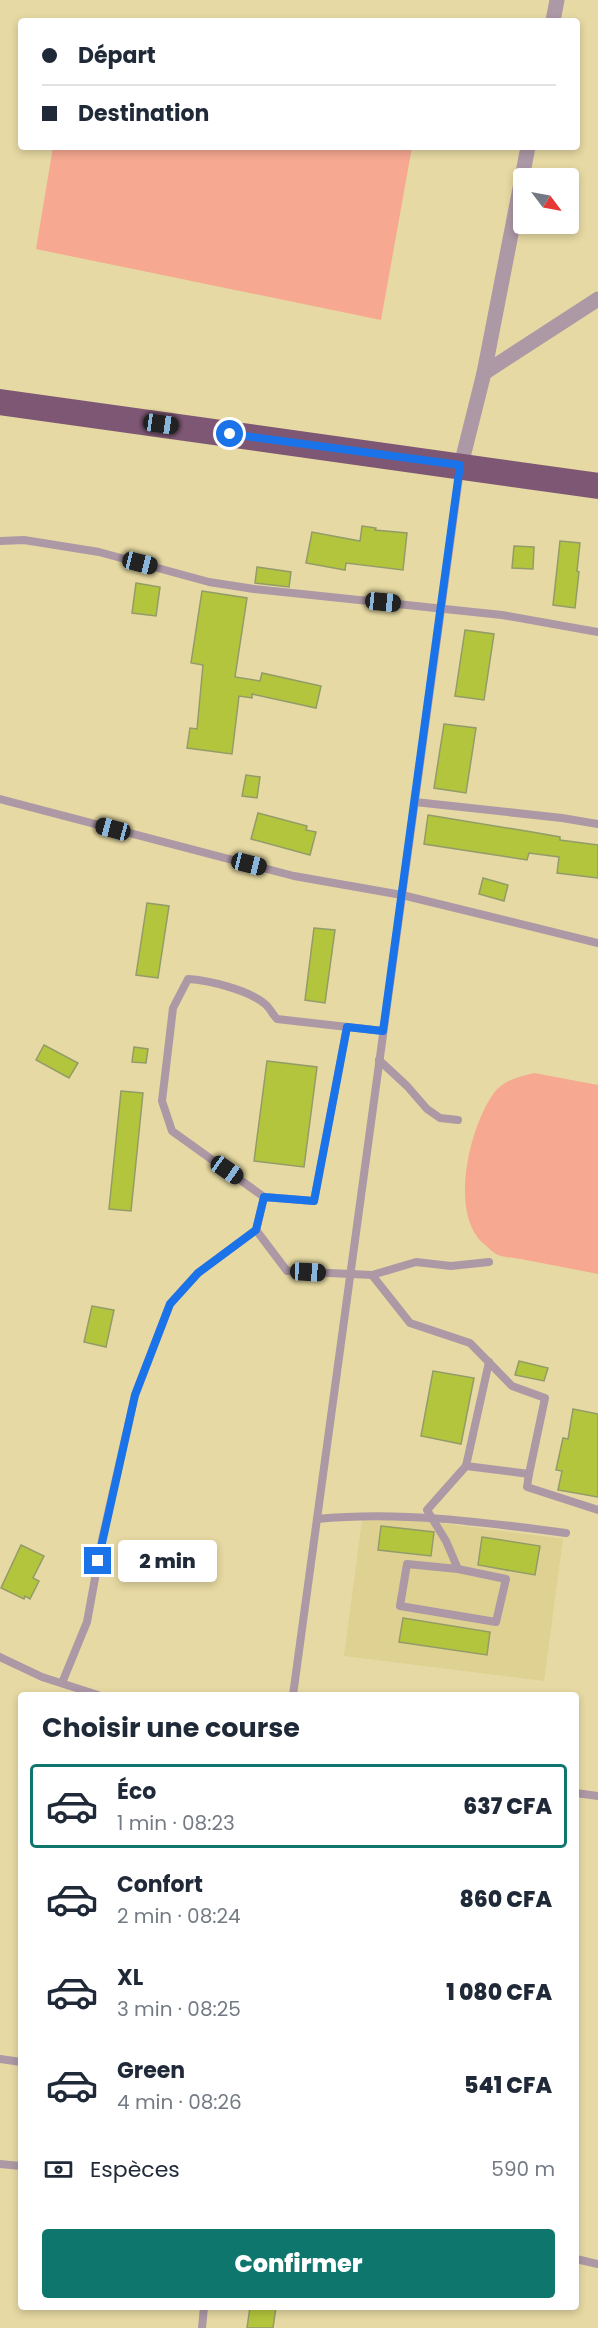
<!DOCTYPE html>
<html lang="fr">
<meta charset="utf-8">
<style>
:root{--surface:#fff;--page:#f6f6f7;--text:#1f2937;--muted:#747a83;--line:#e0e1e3;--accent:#0f766e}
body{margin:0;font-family:Poppins,sans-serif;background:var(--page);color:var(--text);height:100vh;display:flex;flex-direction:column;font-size:22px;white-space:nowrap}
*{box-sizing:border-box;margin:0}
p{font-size:20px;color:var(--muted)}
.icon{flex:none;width:33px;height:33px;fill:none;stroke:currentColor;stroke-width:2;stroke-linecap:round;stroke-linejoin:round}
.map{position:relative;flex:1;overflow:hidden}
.panel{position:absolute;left:18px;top:1692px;width:561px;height:618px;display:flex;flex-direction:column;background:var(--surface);border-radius:6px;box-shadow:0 3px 9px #0003}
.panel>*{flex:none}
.hud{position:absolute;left:18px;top:18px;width:562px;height:132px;border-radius:6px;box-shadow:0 3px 9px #0003;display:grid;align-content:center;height:132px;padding:0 24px;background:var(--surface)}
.needle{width:39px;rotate:122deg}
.fabs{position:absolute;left:513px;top:168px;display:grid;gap:12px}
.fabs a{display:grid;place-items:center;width:66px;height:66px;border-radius:6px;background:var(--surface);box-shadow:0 3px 9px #0003;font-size:30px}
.end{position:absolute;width:27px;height:27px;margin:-14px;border:8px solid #1a73e8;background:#fff;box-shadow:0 0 0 3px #fff}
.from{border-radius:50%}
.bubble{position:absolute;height:42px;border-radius:6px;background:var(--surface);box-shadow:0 3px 9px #0003;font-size:20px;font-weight:800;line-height:42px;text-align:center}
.car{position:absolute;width:18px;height:36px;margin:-18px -9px;border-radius:8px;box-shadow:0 0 4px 2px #0007;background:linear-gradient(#222 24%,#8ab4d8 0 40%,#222 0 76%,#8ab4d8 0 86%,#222 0)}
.hud b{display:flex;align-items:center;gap:21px;height:57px;font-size:22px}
.hud b+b{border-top:2px solid var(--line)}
.hud i{width:15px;height:15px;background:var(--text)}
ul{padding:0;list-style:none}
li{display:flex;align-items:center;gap:18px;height:84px;margin:0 12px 9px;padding:0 12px;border:3px solid transparent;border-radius:6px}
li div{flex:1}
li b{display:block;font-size:22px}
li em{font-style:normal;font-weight:800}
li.current{border-color:var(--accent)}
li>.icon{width:54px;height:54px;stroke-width:1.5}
h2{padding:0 24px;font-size:27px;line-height:72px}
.pay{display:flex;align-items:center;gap:15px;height:66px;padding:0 24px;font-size:22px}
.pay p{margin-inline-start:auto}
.button{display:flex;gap:12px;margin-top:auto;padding:12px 24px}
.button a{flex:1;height:69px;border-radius:6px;background:var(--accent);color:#fff;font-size:24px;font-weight:800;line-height:69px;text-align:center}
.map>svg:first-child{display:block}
</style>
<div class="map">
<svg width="598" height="2328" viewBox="0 0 598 2328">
<rect width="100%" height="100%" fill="#e6d9a3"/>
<polygon fill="#dfd192" points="363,1513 563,1539 544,1681 344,1656"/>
<g fill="#f6a891">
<polygon points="53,147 412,147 381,320 36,249"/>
<path d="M 534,1073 L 598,1085 L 598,1274 C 574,1269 550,1265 526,1260 C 517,1258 506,1258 498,1255 C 493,1253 488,1247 484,1244 C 448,1214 470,1125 494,1093 C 503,1080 519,1077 534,1073 Z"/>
</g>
<g fill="#b3c53d" stroke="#939c69" stroke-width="1.5">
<polygon points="362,526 376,528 375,530 407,533 403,570 346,563 345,570 306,563 312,532 360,541"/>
<polygon points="560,541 580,543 577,571 579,572 575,608 553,605"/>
<polygon points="514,546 534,547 533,569 512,568"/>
<polygon points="257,567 291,572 289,587 255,583"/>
<polygon points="136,583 160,587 156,616 132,613"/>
<polygon points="202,591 247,598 235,677 260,681 262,673 321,686 316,708 252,694 252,698 239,696 232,754 187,748 190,728 197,729 203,665 191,663"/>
<polygon points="465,630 494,634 484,700 455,696"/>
<polygon points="444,724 476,728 466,793 434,788"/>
<polygon points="246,775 260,777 257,798 242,796"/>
<polygon points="258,813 307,826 306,830 316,832 310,855 251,839"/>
<polygon points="428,815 532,832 560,837 560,840 598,845 598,878 557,873 559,857 529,853 527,860 424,844"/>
<polygon points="483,878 508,885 504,901 479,894"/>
<polygon points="147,903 169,906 158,978 136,975"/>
<polygon points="314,928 335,930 325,1003 305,1000"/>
<polygon points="44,1045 78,1063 69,1078 36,1060"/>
<polygon points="134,1047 148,1049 146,1063 132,1062"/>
<polygon points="267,1061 317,1067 304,1167 254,1161"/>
<polygon points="121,1091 143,1093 131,1211 109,1209"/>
<polygon points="92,1306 114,1310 106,1347 84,1342"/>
<polygon points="519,1361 548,1368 544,1381 515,1375"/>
<polygon points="433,1371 474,1378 461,1444 421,1436"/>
<polygon points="573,1409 598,1414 598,1497 558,1490 562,1471 556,1470 563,1438 568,1439"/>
<polygon points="381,1526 434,1532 431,1556 378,1550"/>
<polygon points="482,1537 540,1546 535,1575 478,1565"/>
<polygon points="21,1545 44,1556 33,1578 39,1581 30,1599 25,1596 24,1599 1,1588"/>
<polygon points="403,1618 490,1632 487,1655 399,1642"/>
<polygon points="250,2307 276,2307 273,2328 247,2328"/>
</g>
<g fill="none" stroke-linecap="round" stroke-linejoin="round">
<g stroke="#ad98a6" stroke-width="8">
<polyline points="0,541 24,540 99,552 209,582 254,589 502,615 598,632"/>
<polyline points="0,799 294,876 402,895 598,943"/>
<polyline points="415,802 562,818 598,824"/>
<path d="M 347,1027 L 314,1201 L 264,1197 L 172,1131 L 162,1101 L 173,1008 L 188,979 C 208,980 249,990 265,1004 C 270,1008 273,1015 277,1019 L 383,1031"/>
<polyline points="379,1060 407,1086 427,1109 440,1118 458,1120"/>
<polyline points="256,1230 287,1271 372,1275 410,1323 470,1343 512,1386 545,1398 529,1474 466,1466 489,1362"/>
<polyline points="372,1275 416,1262 451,1266 489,1262"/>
<polyline points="529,1474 527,1487 598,1510"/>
<path d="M 317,1519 C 400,1511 484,1522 566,1533"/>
<polyline points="458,1569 407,1564 400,1606 496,1622 506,1579 458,1569 446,1541 427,1510 466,1466"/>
<polyline points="0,1657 42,1677 98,1695"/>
<polyline points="62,1683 87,1622 102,1540 135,1395 170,1304 198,1273 256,1230 264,1197"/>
<polyline points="293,1695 460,470"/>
<polyline points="576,1793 598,1796"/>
<polyline points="0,2059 21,2062"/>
<polyline points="0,2164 21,2166"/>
<polyline points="576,2259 598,2264"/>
<polyline points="202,2328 204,2307"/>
</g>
<g stroke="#ad98a6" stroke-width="15">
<polyline points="553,21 557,0"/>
<polyline points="484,373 598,299"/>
<polyline points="461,465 484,373 528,147"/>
</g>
<polyline stroke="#7e5774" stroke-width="26" points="0,402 598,486"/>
</g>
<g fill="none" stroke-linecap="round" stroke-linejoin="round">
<polyline stroke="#1a73e8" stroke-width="8" points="98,1561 135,1395 170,1304 198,1273 256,1230 264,1197 314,1201 347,1027 383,1031 460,465 230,434"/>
</g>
</svg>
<div class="fabs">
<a><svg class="needle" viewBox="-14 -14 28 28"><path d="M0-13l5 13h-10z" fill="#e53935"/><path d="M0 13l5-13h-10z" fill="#747a83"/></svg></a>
</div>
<i class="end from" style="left:230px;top:434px"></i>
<i class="end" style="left:98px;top:1561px"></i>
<div class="bubble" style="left:118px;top:1540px;width:99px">2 min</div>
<i class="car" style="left:161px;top:424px;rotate:98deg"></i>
<i class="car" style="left:140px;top:563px;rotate:104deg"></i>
<i class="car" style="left:383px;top:602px;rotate:96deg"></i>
<i class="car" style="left:113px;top:829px;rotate:285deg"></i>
<i class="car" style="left:249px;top:864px;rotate:104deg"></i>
<i class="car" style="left:227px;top:1170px;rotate:125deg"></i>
<i class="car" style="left:308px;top:1272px;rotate:93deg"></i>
<div class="hud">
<b><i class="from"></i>Départ</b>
<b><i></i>Destination</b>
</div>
<section class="panel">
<h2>Choisir une course</h2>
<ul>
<li class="current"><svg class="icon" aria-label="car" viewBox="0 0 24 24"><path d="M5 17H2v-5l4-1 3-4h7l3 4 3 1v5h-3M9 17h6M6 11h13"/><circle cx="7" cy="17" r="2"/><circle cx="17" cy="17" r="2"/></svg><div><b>Éco</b><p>1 min · 08:23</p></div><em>637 CFA</em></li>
<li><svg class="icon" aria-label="car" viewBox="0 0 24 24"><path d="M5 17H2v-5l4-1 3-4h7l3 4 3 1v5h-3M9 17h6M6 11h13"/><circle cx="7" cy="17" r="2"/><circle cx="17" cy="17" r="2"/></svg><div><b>Confort</b><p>2 min · 08:24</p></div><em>860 CFA</em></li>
<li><svg class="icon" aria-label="car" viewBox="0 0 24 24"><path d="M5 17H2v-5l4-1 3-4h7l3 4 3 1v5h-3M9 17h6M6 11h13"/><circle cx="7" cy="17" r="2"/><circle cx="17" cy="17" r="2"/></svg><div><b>XL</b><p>3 min · 08:25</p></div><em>1 080 CFA</em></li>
<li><svg class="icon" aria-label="car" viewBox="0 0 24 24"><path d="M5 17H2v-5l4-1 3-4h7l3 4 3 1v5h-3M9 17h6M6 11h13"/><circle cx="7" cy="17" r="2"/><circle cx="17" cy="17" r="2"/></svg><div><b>Green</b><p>4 min · 08:26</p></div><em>541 CFA</em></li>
</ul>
<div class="pay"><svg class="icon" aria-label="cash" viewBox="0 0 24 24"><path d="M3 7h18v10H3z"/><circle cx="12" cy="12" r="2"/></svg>Espèces<p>590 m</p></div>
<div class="button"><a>Confirmer</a></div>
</section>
</div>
